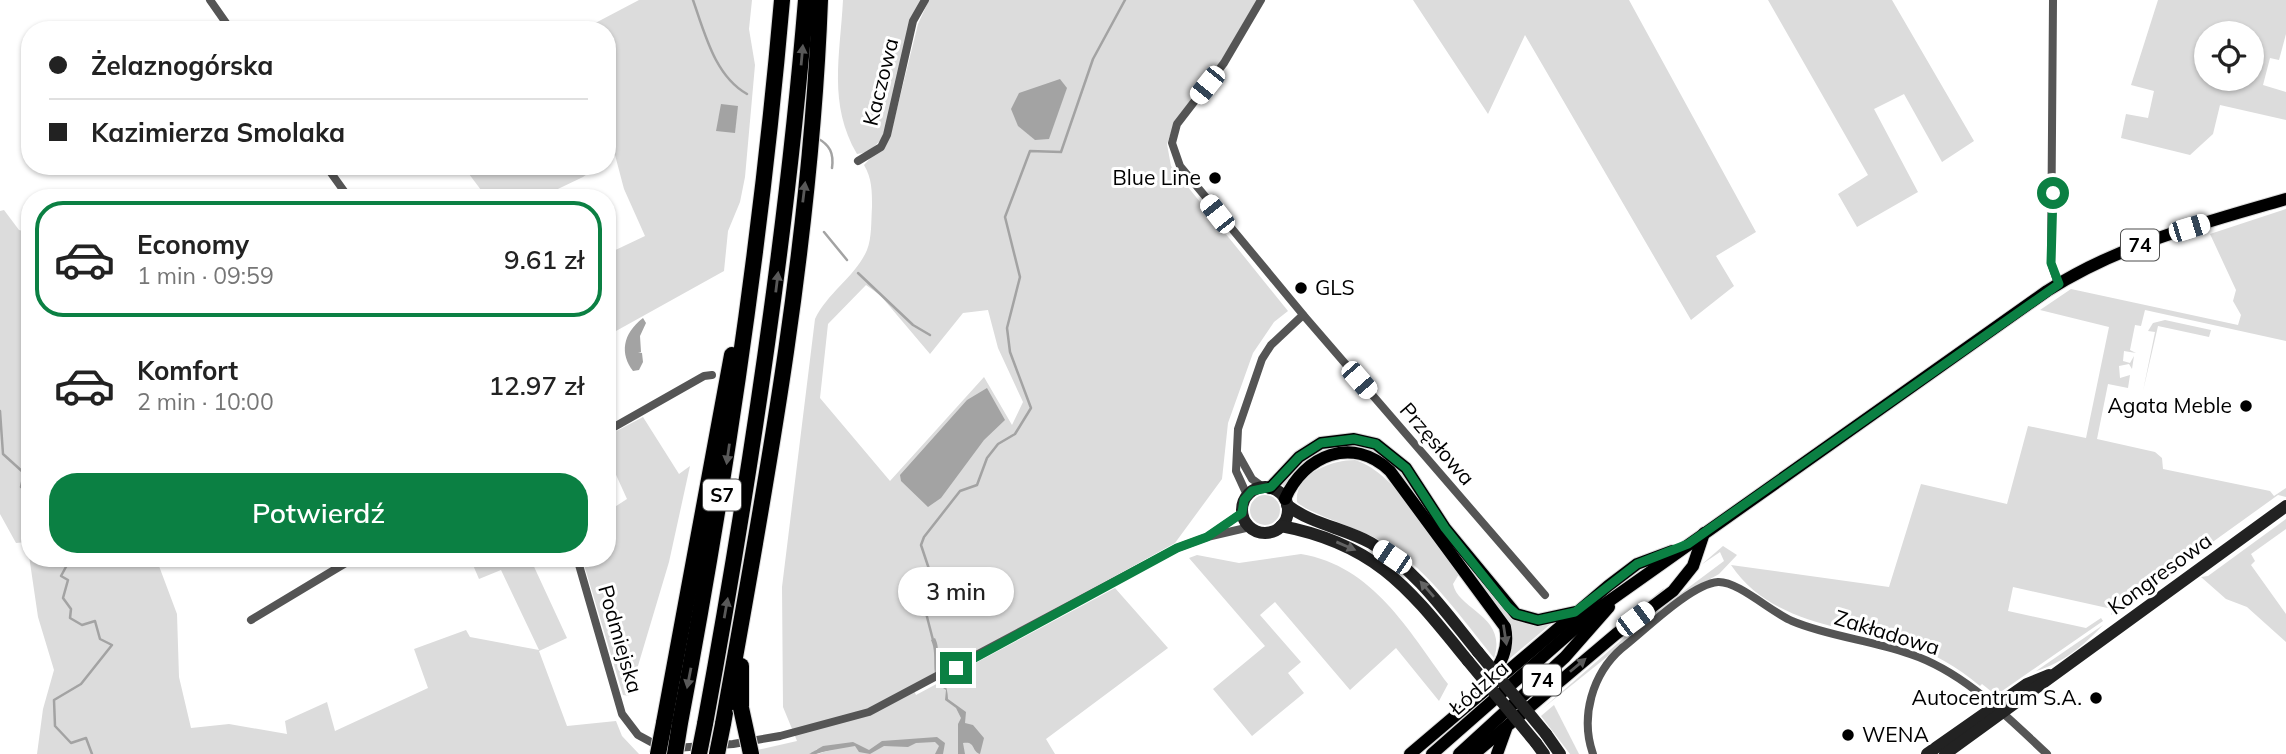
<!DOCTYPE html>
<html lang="pl">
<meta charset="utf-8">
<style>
:root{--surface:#fff;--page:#f2f2f2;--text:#222;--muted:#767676;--line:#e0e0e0;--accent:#0b8043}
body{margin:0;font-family:Mulish,sans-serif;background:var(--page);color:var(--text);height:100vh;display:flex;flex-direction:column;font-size:26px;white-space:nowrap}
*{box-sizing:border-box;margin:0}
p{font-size:23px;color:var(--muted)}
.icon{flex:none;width:38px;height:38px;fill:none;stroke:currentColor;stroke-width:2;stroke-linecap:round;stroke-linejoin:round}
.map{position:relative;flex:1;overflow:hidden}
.side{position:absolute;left:21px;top:189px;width:595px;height:378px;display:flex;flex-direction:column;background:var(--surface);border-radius:28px;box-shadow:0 2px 5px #0004}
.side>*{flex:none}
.banner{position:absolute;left:21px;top:21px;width:595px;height:154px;border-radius:28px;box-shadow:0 2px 5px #0004;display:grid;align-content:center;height:154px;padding:0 28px;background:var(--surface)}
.controls{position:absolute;left:2194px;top:21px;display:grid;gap:14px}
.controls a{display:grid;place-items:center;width:70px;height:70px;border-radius:50%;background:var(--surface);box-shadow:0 2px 5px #0004;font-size:35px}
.end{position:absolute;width:32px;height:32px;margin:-16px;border:9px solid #0b8043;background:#fff;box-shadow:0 0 0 4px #fff}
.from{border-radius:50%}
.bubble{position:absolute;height:49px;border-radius:24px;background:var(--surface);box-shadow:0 2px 5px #0004;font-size:23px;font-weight:600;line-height:49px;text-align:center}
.car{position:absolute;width:21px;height:42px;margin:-21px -10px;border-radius:9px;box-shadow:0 0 5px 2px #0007;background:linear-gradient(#fff 24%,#345 0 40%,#fff 0 76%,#345 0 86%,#fff 0)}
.banner b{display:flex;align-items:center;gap:24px;height:66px;font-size:26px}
.banner b+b{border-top:2px solid var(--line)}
.banner i{width:18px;height:18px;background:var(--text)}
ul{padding:12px 0 0;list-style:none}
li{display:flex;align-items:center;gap:21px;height:116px;margin:0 14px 10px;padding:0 14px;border:4px solid transparent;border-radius:28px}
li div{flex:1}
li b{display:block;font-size:26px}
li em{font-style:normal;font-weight:600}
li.on{border-color:var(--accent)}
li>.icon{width:63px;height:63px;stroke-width:1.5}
.action{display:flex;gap:14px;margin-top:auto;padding:14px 28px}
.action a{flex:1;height:80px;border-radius:28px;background:var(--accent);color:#fff;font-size:28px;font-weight:600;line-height:80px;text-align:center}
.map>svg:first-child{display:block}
</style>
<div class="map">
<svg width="2286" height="754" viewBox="0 0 2286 754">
<rect width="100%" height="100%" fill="#fff"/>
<g fill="#dcdcdc" fill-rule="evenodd">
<polygon points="639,0 752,0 749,29 755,65 745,177 740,202 728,231 724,271 607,336 607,254 645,236 624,189 615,155 607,159 607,30 582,30"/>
<path d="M 843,0 L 921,0 L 884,135 C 878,144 869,153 857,154 C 828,104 840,56 843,0 Z"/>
<path d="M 929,0 L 1257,0 L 1221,61 L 1175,121 L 1167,144 L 1171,166 L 1288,311 L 1274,322 L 1253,353 L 1228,423 L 1222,479 L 1175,543 L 913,688 L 916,695 L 1115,588 L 1168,648 L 1046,739 L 1055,754 L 818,754 L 826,751 L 817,749 L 811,754 L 758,754 L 757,750 L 797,741 L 783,707 L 782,587 L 815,319 C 828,292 856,276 867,250 C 872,237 871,221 872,207 C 872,192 872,178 864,165 L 890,137 L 918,24 ZM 866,285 L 880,295 L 930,354 L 963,313 L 988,310 L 998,348 L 1023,402 L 1012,425 L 984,377 L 890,481 L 820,398 L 828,324 Z"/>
<polygon points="1413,0 1629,0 1756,232 1716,256 1734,286 1691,320 1525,35 1488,114"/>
<polygon points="1768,0 1892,0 1974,141 1942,162 1904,94 1874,109 1918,192 1857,227 1838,194 1868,175"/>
<path d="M 2158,0 L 2286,0 L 2286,34 L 2279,60 L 2270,58 L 2263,85 L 2286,92 L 2286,120 L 2220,105 L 2213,134 L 2190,155 L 2121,138 L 2126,114 L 2148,118 L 2154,91 L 2131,85 ZM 2207,33 L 2252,33 L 2252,79 L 2207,79 Z"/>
<polygon points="463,166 598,166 583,177 539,198 487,198"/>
<path d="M 2286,209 L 2286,341 L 2145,310 L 2141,326 L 2135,325 L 2130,350 L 2136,353 L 2124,351 L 2123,361 L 2130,363 L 2134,356 L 2132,369 L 2129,364 L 2119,366 L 2120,378 L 2130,375 L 2128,388 L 2108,384 L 2097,439 L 2155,452 L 2162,458 L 2163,469 L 2270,491 L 2274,496 L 2286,488 L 2286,497 L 2278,495 L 2111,615 L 2112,609 L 2013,587 L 2008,611 L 2086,628 L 2101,618 L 2103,621 L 2002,691 L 1992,692 L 1982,684 L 1980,686 C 1957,667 1933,652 1904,644 C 1843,626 1770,623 1731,565 L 1889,587 L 1921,484 L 2007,504 L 2028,426 L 2086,438 L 2109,327 L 2040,310 L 2071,289 L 2238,325 L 2241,315 L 2233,301 L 2236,290 L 2210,234 Z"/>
<polygon points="4,210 19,230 30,233 30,558 156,558 177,614 179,677 191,728 229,724 287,734 285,721 327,702 335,731 428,688 414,649 466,630 470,637 539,650 501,570 479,579 470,558 530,558 567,638 539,651 567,726 616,721 622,736 639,754 37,754 43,709 54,670 38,617 27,542 16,543 0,514 0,211"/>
<polygon points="2165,320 2211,330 2209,337 2158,326 2143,391 2155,332 2148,331 2153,323"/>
<polygon points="643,417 679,474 690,466 669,562 629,696 623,695 582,558 607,558 607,512 627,499 607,455 607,436"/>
<polygon points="1339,444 1364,446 1381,453 1401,471 1451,543 1508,613 1527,623 1552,623 1508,660 1511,646 1386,461 1316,455 1298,469 1285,487 1281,484 1305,458"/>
<path d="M 1355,460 C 1399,474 1429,539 1459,574 L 1453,584 C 1458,610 1508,616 1494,658 C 1462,619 1431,573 1388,545 C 1368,531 1308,514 1297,502 C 1294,473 1333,460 1355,460 Z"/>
<circle cx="1265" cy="510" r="15"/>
<polygon points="2286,519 2286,529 2251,554 2255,561 2251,565 2286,614 2286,642 2247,607 2226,599 2201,577 2208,576"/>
<polygon points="1723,546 1737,555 1719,574 1689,591 1542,709 1641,623 1724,561 1720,552 1701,565"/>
<path d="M 1301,554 C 1373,566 1408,630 1448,684 L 1439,701 L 1396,648 L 1350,690 L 1275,602 L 1260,615 L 1301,662 L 1288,673 L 1304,693 L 1252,736 L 1213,689 L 1265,646 L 1189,558 L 1197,555 L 1239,563 Z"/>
<polygon points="1664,588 1661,594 1504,719"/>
<path d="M 2103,625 C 2084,645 2063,663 2036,671 Z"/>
<polygon points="1554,705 1579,754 1570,754 1541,716"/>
</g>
<g fill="#a3a3a3">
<polygon points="1060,79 1067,88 1049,139 1035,140 1018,126 1011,109 1019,93"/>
<polygon points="721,104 738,106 735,133 716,131"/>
<path d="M 643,318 L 646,323 L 640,336 L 641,352 L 638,352 L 642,353 L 643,362 L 639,370 L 633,371 C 620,354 622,334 643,318 Z"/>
<polygon points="987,388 1005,420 984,440 941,498 928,507 901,481 900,475 967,400"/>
<path d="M 935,638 C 941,651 935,652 937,661 C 941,674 948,686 948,699 L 966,712 L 965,723 L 973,725 L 984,738 L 980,754 C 971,751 976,741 963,743 L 965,754 L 958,754 L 958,724 L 961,718 L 956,708 L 945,700 L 946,690 C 927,679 939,657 931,640 Z"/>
<polygon points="937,737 945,743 943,754 935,754 939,746 935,742 916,743 908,747 884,746 870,754 859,752 855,746 809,754 823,746 853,742 869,750 882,741"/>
</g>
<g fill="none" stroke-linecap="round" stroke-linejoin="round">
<g stroke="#a3a3a3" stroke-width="2.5">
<path d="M 693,0 C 705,34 715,76 747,94"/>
<path d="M 817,138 C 830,145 834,153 832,168"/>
<polyline points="824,232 847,260"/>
<polyline points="858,273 913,325 930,335"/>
<polyline points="0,411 3,454 24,473 21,487 30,493"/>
<polyline points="65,558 67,565 61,576 68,580 63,598 71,609 70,618 82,625 95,621 100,639 112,645 81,684 54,700 55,726 71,743 86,738 92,754"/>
<polyline points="933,640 926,613 928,603 925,596 932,578 921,545 924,537 960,491 977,485 987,458 998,444 1015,434 1031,408 1010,352 1007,328 1020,277 1005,217 1030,151 1061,152 1093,59 1125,0"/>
<polyline points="812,754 828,749"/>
</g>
<g stroke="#dbdbdb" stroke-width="14">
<g id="primary">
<polyline points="1270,488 1299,457 1321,443 1354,439 1376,444 1406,468 1445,528 1516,614 1538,620 1575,612"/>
<path d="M 1285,499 C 1304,455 1353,435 1390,471 L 1505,627 C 1511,654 1495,671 1482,692"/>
<polyline points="1410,754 1608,586 1637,564 1672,551"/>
<path d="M 1432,754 L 1595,611 L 2047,291 C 2120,244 2204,223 2286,199"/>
<polyline points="1459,754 1565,657 1609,607"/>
<polyline points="1474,754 1616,634 1673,591 1693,566 1704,533"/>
<polyline points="1497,754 1506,729"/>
</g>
</g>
<g stroke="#dbdbdb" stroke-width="18">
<g id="highway">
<polyline points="741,708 741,666"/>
<polyline points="664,723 732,355"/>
<path d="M 680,723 C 725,484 761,243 782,0"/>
<path d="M 705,724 C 749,484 786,243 806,0"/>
<path d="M 723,724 C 766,485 811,243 820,0"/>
</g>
</g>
<g stroke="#555" stroke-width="8">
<polyline points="210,0 231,30"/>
<polyline points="1261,0 1224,63 1177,124 1172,143 1180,166 1305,317 1545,595"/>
<polyline points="2053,0 2051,263 2058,284"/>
<polyline points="858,161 881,147 887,135 913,21 925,0"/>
<polyline points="326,166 349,198"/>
<polyline points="607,431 704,376 712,375"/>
<polyline points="1238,454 1252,479 1263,487"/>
<polyline points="1247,495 1236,471 1238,429 1262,359 1271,345 1303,315"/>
<polyline points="1207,537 1242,513"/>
<polyline points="577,558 622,714 638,735 662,748"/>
<polyline points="251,620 354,558"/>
<polyline points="675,748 733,744 780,736 869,712 1177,548 1207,537 1250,527"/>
<path d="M 1593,754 C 1580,717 1592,674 1622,648 C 1644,631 1691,584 1718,582 C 1738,581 1772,613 1792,621 C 1830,637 1872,640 1910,654 C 1964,672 2006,716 2047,754"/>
</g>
<g stroke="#222" stroke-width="12">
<circle cx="1265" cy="510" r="23"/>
<path d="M 1287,505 C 1311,524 1344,528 1371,543 C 1416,569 1446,613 1478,652"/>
<path d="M 1281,526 C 1377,544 1410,590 1468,661"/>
<polyline points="1546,734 1560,754"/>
<polyline points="1536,743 1544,754"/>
<polyline points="1927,754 2027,684 2049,675"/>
<polyline points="1945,754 2286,506"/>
</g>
<use href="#primary" stroke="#000" stroke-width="12"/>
<use href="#highway" stroke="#000" stroke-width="16"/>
<g stroke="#dbdbdb" stroke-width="18" stroke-linecap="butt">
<g id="highway-bridge">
<polyline points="741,708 751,754"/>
<polyline points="658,754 664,723"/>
<polyline points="675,754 680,723"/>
<polyline points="699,754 705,724"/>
<polyline points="717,754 723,724"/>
</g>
</g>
<g stroke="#222" stroke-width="12">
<polyline points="1478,652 1546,734"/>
<polyline points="1468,661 1536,743"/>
</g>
<use href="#highway-bridge" stroke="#000" stroke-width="16"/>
</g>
<defs><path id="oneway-solid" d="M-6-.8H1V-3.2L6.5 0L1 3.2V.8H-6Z" transform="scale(1.75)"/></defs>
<g fill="#595959">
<use href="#oneway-solid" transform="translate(802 55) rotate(-85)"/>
<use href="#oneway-solid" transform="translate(804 192) rotate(-83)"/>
<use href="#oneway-solid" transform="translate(777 282) rotate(-83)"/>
<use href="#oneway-solid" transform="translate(728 454) rotate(98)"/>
<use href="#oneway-solid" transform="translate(726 608) rotate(-80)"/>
<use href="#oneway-solid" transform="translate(1505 635) rotate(81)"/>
<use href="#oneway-solid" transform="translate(1578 665) rotate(-40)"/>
<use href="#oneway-solid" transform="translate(689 678) rotate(101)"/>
</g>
<g fill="#646464">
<use href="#oneway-solid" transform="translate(1346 546) rotate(23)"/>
<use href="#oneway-solid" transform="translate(1427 589) rotate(-131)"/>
</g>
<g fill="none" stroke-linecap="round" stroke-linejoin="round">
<polyline stroke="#0b8043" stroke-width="9" points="956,668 1177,548 1207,537 1242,513 1244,500 1252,491 1271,487 1299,457 1321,443 1354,439 1376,444 1406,468 1445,528 1508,607 1516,614 1538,620 1575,612 1637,564 1688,544 2059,284 2051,263 2053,193"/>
</g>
<g fill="#000" stroke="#fff" stroke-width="2.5">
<circle cx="1215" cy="178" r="7"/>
<circle cx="1301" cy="288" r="7"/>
<circle cx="2246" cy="406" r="7"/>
<circle cx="2096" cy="698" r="7"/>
<circle cx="1848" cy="735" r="7"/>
</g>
<g text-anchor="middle" stroke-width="6" stroke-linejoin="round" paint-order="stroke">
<g fill="#fff" stroke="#4c4c4c" stroke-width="2">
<rect x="2121" y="229.5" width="38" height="31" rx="5"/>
<rect x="703" y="479.5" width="38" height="31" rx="5"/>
<rect x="1523" y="664.5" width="38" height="31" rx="5"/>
</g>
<g font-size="19" font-weight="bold" fill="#000">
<text x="2140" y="252">74</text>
<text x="722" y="502">S7</text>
<text x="1542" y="687">74</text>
</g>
<g font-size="21" fill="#000" stroke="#fff">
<text transform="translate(881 82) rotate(-76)" y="7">Kaczowa</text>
<text transform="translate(1437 444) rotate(49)" y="7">Przęsłowa</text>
<text transform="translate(2160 574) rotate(-36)" y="7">Kongresowa</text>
<text transform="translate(1887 633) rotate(17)" y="7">Zakładowa</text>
<text transform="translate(620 639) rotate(74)" y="7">Podmiejska</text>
<text transform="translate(1479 688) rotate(-41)" y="7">Łódzka</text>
</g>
<g font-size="21" fill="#000" stroke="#fff" text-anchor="end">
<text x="1201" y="185">Blue Line</text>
<text x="1315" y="295" text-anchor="start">GLS</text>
<text x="2232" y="413">Agata Meble</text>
<text x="2082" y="705">Autocentrum S.A.</text>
<text x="1862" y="742" text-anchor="start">WENA</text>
</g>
</g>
</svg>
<div class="controls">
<a><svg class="icon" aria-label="locate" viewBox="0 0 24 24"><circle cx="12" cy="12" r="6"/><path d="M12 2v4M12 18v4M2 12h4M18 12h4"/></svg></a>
</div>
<i class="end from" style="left:2053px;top:193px"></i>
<i class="end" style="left:956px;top:668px"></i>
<div class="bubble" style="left:898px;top:567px;width:116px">3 min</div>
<i class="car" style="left:1207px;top:85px;rotate:219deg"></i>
<i class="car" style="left:1217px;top:214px;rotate:322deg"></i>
<i class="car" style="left:2189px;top:228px;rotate:73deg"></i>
<i class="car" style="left:1359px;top:380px;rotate:139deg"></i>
<i class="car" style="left:1392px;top:557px;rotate:304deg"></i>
<i class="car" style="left:1635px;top:619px;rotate:53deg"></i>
<div class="banner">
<b><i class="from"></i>Żelaznogórska</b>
<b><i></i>Kazimierza Smolaka</b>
</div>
<section class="side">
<ul>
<li class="on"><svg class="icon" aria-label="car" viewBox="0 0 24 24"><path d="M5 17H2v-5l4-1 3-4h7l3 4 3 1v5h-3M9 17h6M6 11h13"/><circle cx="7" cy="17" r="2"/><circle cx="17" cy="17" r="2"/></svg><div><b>Economy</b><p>1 min · 09:59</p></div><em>9.61 zł</em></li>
<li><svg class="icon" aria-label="car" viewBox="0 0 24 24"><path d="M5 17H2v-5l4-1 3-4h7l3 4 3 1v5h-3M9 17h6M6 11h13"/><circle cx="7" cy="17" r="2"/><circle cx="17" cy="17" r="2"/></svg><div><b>Komfort</b><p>2 min · 10:00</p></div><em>12.97 zł</em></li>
</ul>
<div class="action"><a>Potwierdź</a></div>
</section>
</div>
